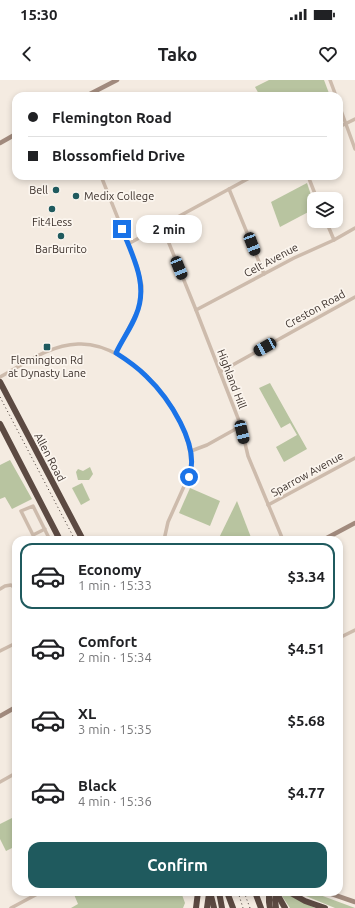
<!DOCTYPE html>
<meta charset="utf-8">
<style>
:root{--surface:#fff;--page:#f2f2f2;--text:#202124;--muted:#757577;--line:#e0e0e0;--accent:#1f5a5e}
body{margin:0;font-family:Ubuntu,sans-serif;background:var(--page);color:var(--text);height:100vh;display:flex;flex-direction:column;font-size:15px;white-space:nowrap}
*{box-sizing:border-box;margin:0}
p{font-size:13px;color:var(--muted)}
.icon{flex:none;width:22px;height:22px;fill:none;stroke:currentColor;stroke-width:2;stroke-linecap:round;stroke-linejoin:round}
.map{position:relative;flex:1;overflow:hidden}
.drawer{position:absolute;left:12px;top:456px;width:331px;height:360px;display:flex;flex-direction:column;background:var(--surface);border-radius:12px;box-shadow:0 2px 6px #0003}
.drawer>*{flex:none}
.guide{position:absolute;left:12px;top:12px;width:331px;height:88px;border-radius:12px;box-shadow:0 2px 6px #0003;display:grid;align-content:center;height:88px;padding:0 16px;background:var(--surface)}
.tools{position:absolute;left:307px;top:112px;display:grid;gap:8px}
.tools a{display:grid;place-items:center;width:36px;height:36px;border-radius:8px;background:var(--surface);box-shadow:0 2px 6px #0003;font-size:20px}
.end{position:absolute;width:18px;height:18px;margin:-9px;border:5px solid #1a73e8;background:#fff;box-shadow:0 0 0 2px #fff}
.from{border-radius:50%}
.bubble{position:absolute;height:28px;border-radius:12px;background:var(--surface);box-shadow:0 2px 6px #0003;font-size:13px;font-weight:600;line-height:28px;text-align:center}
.car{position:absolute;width:12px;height:24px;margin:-12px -6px;border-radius:5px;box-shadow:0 0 3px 1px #0007;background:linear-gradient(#222 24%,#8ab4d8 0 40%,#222 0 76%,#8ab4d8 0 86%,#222 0)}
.guide b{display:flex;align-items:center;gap:14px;height:38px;font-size:15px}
.guide b+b{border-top:1px solid var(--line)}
.guide i{width:10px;height:10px;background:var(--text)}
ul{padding:7px 0 0;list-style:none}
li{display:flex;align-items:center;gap:12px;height:66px;margin:0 8px 6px;padding:0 8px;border:2px solid transparent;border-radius:12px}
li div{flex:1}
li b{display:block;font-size:15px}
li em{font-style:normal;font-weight:600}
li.on{border-color:var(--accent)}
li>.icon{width:36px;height:36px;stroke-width:1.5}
.primary-button{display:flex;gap:8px;margin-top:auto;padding:8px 16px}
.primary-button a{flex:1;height:46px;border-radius:12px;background:var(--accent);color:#fff;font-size:16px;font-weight:600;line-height:46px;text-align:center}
.status{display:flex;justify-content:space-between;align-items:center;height:28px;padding:0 20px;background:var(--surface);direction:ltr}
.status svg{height:11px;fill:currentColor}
header{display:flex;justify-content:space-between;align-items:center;height:52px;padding:0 16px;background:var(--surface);font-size:18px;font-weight:600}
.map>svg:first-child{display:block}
</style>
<div class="status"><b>15:30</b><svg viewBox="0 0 49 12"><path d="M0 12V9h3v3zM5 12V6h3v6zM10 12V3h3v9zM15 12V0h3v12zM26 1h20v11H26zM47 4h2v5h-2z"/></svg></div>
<header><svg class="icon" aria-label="back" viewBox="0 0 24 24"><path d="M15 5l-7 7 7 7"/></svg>Tako<svg class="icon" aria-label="heart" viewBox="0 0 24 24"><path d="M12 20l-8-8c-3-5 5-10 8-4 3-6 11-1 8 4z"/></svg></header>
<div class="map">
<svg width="355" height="828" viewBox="0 0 355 828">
<rect width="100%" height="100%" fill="#f4ebe1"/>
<g fill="#b8c4a0">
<polygon points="269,0 324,0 330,16 260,16 255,7"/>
<polygon points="307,103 314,124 314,129 280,147 271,122"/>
<polygon points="270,303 307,369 284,382 276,367 297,355 290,343 281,348 259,308"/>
<polygon points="10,380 32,419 12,429 5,417 0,419 0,385"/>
<polygon points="90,387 93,394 89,400 78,400 76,392 78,389 83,391"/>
<polygon points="82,403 90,420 81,425 72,408"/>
<polygon points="190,408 220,421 210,446 179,433"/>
<polygon points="237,421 252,460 218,460"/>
<polygon points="16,736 16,766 6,771 0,759 0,744"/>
<polygon points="73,812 181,812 185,823 183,828 71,828 78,824"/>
<polygon points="283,812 315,828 290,828 282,816"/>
<polygon points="296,812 312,812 355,828 335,828"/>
</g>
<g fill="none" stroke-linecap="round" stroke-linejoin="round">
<g stroke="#cdbbac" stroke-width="3.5">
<polyline points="330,0 336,16"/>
<polyline points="339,25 355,69"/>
<polyline points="339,47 355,39"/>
<polyline points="101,96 137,186 142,206 141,218 139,228 116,273"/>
<polyline points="308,96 317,119"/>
<polyline points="229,109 264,194"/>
<polyline points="326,141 334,160"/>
<polyline points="162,146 196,230 241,346 248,376 283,460"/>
<polyline points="128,164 253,96"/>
<polyline points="196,230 294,178 334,160 355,148"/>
<polyline points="220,292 355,217"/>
<path d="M 0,297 C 24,284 49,265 78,264 C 132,261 199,341 190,393 L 168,442 L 164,460"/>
<polyline points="191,371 207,365 241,346"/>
<polyline points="268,425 355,378"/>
<polyline points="45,449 33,455 21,431 33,426 50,460"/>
<polyline points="0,509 5,506 11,505 16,509"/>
<polyline points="339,558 355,550"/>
<polyline points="0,571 16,563"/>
<polyline points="0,702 16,693"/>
<polyline points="11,828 41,812"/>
</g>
<g stroke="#a18a7d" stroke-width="4.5">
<polyline points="86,16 117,0"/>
<polyline points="0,63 16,54"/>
<polyline points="323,460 355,443"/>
<polyline points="0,636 16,627"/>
<polyline points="326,812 355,822"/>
</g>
<g stroke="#5c4a42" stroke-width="6">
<polyline points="0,302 83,460"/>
<polyline points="0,344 60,460"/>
<polyline points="210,812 214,828"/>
<polyline points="219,812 222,828"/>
<polyline points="227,812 233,828"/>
<polyline points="255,812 261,828"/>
<polyline points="269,812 269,822 270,828"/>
<polyline points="276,812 285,828"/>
<polyline points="276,812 275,820 276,828"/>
<polyline points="289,812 305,821 325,828"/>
<polyline points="196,828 198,812"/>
<polyline points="207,828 209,814"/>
</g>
<g stroke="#3b302b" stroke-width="1" stroke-dasharray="1 3" stroke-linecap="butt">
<polyline points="0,317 75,460"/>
<polyline points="238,812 243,828"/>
<polyline points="244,812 250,828"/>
</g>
</g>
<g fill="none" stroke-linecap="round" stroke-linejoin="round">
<path stroke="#1a73e8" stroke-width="5" d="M 122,149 C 133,177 149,205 136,235 C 131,248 122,260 116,273 C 127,280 137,287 146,296 C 168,317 201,365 189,397"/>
</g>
<g fill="#1f5a5e" stroke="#fbf5ee" stroke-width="1.5">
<circle cx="56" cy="110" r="4"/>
<circle cx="76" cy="116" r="4"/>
<circle cx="52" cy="129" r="4"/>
<circle cx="61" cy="156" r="4"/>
<rect x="43" y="263" width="8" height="8" rx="2"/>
</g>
<g text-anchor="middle" stroke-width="3.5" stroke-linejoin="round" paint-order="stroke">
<g font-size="11" fill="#3b302b" stroke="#fbf5ee">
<text x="48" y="114" text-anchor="end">Bell</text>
<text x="84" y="120" text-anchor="start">Medix College</text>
<text x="52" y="146">Fit4Less</text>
<text x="61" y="173">BarBurrito</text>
<text x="47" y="284">Flemington Rd<tspan x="47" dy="13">at Dynasty Lane</tspan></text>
</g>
<g font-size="11" fill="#3b302b" stroke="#fbf5ee">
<text transform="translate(271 180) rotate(-28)" y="4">Celt Avenue</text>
<text transform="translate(315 229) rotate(-29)" y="4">Creston Road</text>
<text transform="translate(232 299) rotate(69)" y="4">Highland Hill</text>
<text transform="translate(50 377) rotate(62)" y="4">Allen Road</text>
<text transform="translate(307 394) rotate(-29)" y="4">Sparrow Avenue</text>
</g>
</g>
</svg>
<div class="tools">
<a><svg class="icon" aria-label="layers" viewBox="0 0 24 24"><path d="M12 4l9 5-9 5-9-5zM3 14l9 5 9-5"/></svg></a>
</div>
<i class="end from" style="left:189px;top:397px"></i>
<i class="end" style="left:122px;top:149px"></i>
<div class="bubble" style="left:136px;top:135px;width:66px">2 min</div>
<i class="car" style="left:252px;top:164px;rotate:159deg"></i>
<i class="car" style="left:179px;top:188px;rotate:158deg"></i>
<i class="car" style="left:265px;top:267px;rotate:241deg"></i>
<i class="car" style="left:242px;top:352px;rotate:167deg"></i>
<div class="guide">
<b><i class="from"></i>Flemington Road</b>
<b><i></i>Blossomfield Drive</b>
</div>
<section class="drawer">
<ul>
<li class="on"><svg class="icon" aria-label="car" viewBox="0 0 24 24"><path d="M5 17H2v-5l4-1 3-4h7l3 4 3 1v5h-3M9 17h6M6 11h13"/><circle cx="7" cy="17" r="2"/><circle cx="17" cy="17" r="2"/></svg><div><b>Economy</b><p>1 min · 15:33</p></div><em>$3.34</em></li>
<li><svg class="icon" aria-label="car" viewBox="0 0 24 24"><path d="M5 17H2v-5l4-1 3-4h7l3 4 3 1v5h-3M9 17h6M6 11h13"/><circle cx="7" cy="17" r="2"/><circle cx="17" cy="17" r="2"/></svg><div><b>Comfort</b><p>2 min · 15:34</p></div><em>$4.51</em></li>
<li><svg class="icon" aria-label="car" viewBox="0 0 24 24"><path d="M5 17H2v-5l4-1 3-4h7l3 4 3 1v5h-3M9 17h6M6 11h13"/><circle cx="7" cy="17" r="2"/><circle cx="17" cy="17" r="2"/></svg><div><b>XL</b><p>3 min · 15:35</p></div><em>$5.68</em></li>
<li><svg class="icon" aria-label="car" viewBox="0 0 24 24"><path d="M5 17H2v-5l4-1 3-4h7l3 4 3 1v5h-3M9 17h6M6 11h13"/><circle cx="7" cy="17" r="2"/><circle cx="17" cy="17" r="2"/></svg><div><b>Black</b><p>4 min · 15:36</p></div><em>$4.77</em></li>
</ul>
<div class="primary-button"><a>Confirm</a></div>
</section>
</div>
